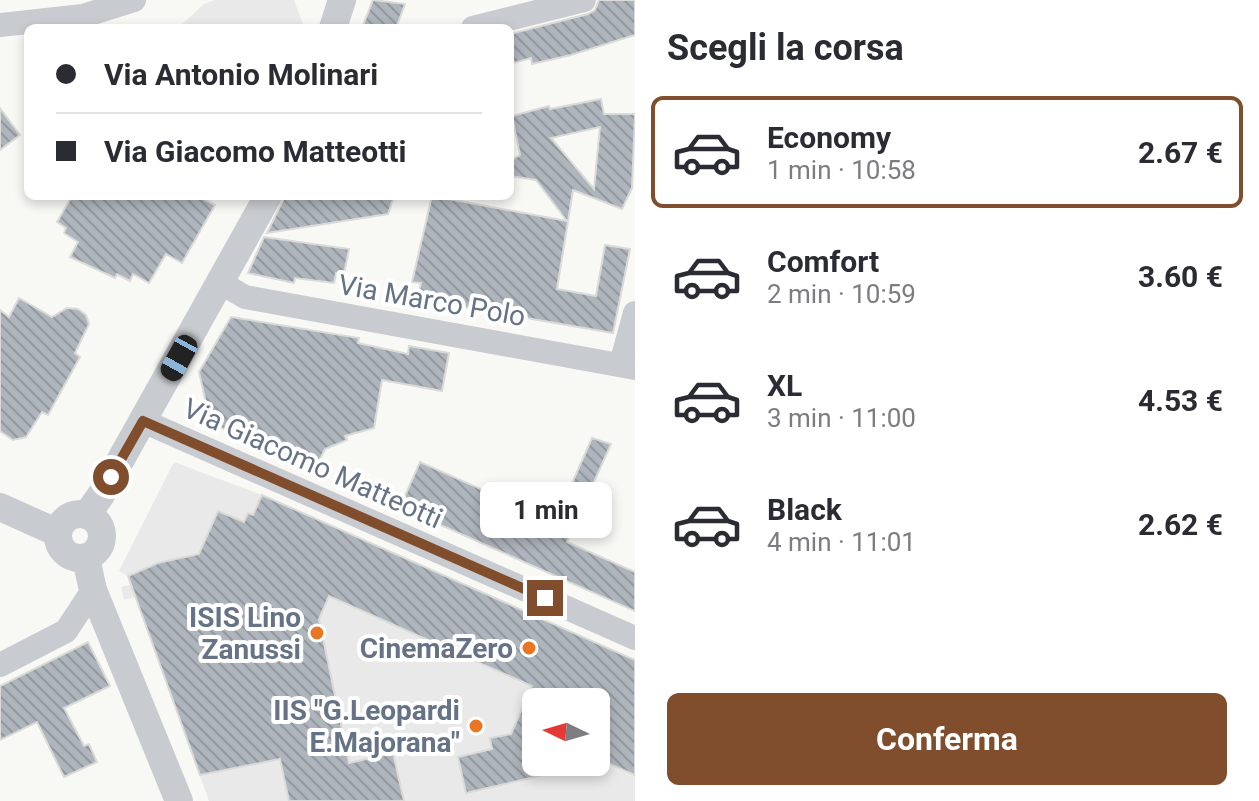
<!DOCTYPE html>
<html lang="it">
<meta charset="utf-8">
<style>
:root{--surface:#fff;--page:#f2f2f3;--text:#2b2b33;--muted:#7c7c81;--line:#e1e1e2;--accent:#804d2d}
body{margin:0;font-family:Roboto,sans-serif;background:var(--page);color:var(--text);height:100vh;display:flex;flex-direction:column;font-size:30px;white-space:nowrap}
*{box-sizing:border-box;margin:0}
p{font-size:26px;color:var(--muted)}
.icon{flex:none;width:44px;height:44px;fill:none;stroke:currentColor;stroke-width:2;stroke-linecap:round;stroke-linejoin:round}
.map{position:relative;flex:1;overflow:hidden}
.panel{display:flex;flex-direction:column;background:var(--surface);width:624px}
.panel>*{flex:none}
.hud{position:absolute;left:24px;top:24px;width:490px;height:176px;border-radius:12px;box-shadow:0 4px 12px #0003;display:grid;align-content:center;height:176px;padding:0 32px;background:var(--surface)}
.needle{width:52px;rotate:275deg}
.controls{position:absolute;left:522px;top:688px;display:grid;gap:16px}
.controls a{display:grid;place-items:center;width:88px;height:88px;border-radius:12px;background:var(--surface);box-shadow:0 4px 12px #0003;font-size:40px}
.end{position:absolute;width:36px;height:36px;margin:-18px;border:10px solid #804d2d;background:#fff;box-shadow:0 0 0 4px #fff}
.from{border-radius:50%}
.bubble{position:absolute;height:56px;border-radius:12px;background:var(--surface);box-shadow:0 4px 12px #0003;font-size:26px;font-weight:700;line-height:56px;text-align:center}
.car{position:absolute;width:24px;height:48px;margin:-24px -12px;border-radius:10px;box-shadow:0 0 6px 2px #0007;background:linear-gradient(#222 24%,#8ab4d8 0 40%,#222 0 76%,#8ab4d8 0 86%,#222 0)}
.hud b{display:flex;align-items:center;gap:28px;height:76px;font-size:30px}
.hud b+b{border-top:2px solid var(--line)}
.hud i{width:20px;height:20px;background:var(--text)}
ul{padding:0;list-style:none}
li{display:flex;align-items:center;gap:24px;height:112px;margin:0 16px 12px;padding:0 16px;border:4px solid transparent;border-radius:12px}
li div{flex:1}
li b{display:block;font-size:30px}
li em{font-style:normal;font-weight:700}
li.selected{border-color:var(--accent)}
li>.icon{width:72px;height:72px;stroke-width:1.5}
h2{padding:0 32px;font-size:36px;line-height:96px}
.cta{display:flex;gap:16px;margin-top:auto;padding:16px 32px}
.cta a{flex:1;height:92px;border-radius:12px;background:var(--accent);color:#fff;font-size:32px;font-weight:700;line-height:92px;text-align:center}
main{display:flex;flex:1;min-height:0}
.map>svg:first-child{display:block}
</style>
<main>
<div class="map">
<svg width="635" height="801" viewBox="0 0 635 801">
<defs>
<pattern id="building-back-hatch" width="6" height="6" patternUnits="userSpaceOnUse" patternTransform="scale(2)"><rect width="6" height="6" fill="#afb5bc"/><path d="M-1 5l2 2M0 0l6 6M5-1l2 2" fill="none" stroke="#92989e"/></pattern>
</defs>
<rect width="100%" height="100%" fill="#f8f8f5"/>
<g fill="#e9e9e9">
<polygon points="215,0 294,0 304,27 178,28 204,4"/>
<polygon points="174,462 262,495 501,600 475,660 560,687 536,702 536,762 596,762 596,717 635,735 635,801 209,801 135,597 124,600 121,587 130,585 128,576 119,571"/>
</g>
<g fill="url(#building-back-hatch)" stroke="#dadad8" stroke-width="2" fill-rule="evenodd">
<polygon points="373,0 405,4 396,28 362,28"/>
<polygon points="599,0 635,0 635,35 571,55 532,64 531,58 510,64 510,34 588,14 595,10"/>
<path d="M 601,99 L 604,114 L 635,114 L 632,188 L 622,209 L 573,190 L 557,289 L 596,296 L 605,245 L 630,249 L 613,333 L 417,299 L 421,283 L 412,282 L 432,196 L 567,221 L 536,180 L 510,176 L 510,161 L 520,155 L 512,116 L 549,106 L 550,109 ZM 600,127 L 594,189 L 551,138 Z"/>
<polygon points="0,108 20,135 0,150"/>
<polygon points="72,196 198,196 215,205 182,263 166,254 149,283 133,274 130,281 117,274 115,278 70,257 78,242 64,233 66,228 57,222"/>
<polygon points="285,196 394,196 388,214 267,233"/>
<polygon points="264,237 349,249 344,274 336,273 334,283 295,278 294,283 248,273"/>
<polygon points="19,298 52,317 67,308 78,309 86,315 89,324 75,353 80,357 48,415 42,412 26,437 13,440 0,431 0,310 9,317"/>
<polygon points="231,317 359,338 358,343 408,354 409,346 449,353 442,391 382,380 374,428 345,436 347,440 325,449 315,469 205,421 208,412 199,372"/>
<polygon points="592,438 611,444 567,542 635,572 635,611 400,507 420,462 555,522"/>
<polygon points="262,495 635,660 635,775 596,758 596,702 536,702 536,762 569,762 569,769 466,793 458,757 492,749 490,738 511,734 532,686 329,596 319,619 349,763 393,753 404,801 289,801 280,759 200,775 128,576 158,563 199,554 218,511 244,522 248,513 253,515"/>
<polygon points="88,642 110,686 64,708 84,746 89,744 97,762 64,777 37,722 0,740 0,686"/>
</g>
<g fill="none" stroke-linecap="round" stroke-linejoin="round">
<g stroke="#c8cbcf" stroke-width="24">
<polyline points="0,25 83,16 134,0"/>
<polyline points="473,28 584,0"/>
<polyline points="221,283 245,297 635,368"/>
<polyline points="621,364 635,313"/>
<polyline points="143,421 635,638"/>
<polyline points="0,665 66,631 93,590"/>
</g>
<g stroke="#c8cbcf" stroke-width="28">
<polyline points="333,28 342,0"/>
<polyline points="0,507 58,533"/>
<circle cx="80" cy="536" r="22"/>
<polyline points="87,515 101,495 268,196"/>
<polyline points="86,558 93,590 179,801"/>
</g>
</g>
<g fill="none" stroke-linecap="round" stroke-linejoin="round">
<polyline stroke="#804d2d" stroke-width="10" points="111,477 143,421 545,598"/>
</g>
<g fill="#e87625" stroke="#fff" stroke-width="3">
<circle cx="317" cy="633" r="8"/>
<circle cx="529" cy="648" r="8"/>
<circle cx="476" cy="726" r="8"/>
</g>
<g text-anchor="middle" stroke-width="8" stroke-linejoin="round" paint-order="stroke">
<g font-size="28" fill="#667387" stroke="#fff">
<text transform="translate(432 300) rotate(10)" y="10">Via Marco Polo</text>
<text transform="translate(313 463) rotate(24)" y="10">Via Giacomo Matteotti</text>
</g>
<g font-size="28" font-weight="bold" fill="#667387" stroke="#fff" text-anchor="end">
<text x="301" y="627">ISIS Lino<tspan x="301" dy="32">Zanussi</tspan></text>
<text x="513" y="658">CinemaZero</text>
<text x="460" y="720">IIS "G.Leopardi<tspan x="460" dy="32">E.Majorana"</tspan></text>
</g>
</g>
</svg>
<div class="controls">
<a><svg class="needle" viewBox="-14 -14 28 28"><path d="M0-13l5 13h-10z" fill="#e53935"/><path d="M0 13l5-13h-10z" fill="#7c7c81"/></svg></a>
</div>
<i class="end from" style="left:111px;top:477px"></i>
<i class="end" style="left:545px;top:598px"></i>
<div class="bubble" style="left:480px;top:482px;width:132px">1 min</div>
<i class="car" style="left:179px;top:358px;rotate:209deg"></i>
<div class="hud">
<b><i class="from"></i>Via Antonio Molinari</b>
<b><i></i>Via Giacomo Matteotti</b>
</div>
</div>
<section class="panel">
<h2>Scegli la corsa</h2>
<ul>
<li class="selected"><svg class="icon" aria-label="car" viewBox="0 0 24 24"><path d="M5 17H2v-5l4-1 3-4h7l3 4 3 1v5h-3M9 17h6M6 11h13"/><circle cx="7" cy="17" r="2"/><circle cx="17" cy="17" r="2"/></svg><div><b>Economy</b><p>1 min · 10:58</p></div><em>2.67 €</em></li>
<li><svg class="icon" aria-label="car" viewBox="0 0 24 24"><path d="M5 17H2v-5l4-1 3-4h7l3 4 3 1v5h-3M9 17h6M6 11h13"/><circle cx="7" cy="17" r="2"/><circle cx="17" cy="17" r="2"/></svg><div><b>Comfort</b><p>2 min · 10:59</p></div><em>3.60 €</em></li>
<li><svg class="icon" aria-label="car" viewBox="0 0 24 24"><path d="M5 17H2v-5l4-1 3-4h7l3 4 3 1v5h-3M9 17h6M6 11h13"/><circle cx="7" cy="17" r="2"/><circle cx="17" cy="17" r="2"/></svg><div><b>XL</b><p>3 min · 11:00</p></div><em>4.53 €</em></li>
<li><svg class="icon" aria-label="car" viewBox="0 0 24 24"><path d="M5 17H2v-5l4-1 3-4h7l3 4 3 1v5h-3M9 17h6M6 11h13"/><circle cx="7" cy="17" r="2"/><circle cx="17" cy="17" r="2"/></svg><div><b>Black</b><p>4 min · 11:01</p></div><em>2.62 €</em></li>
</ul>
<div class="cta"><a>Conferma</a></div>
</section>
</main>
